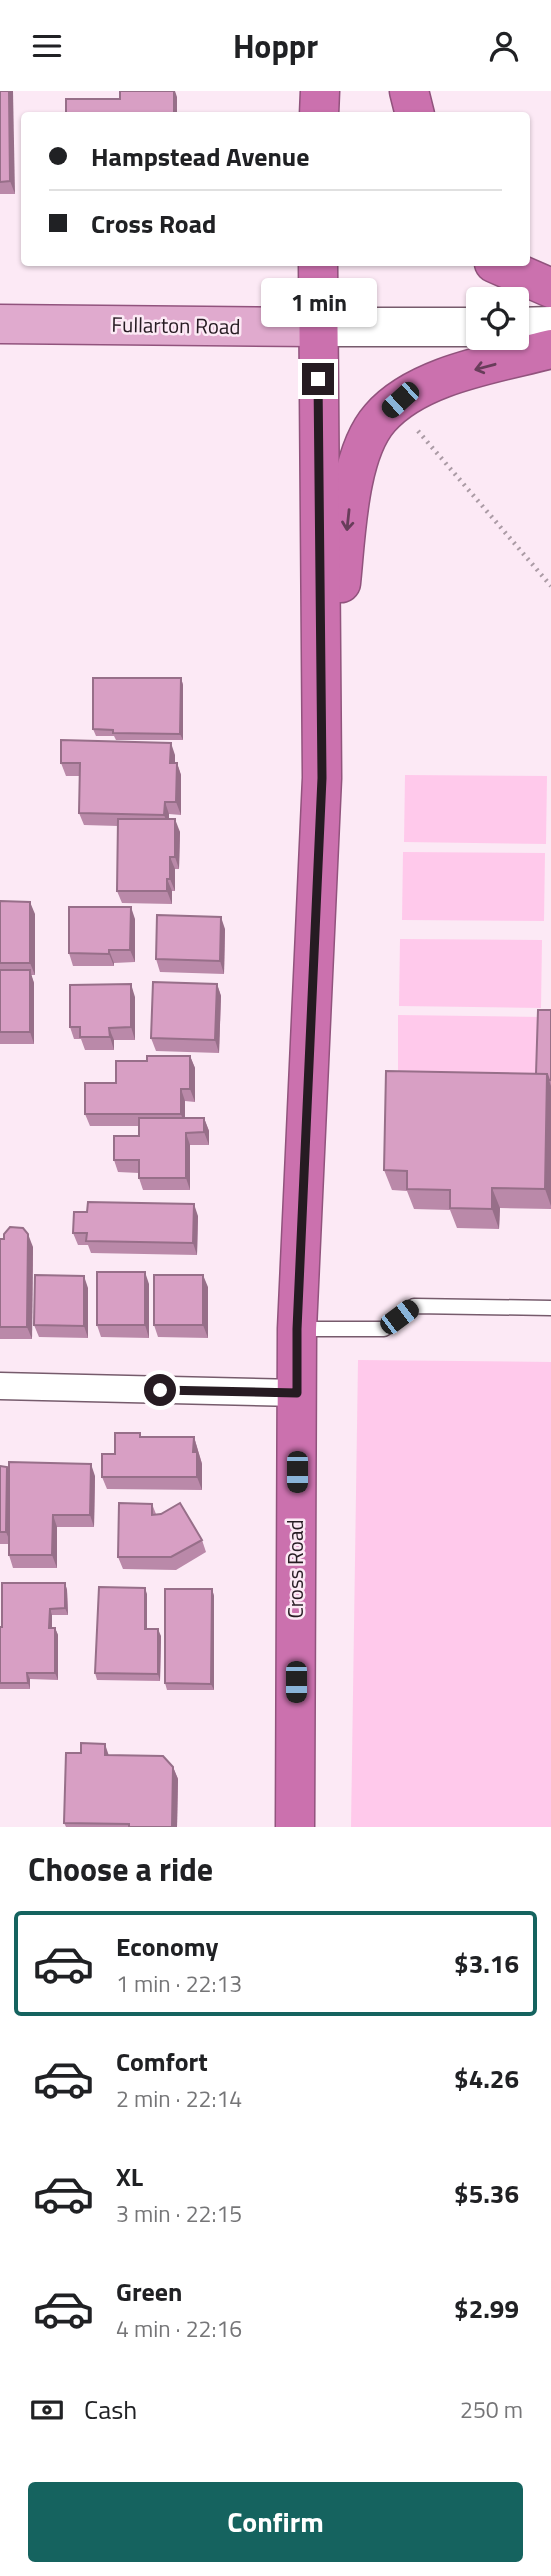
<!DOCTYPE html>
<meta charset="utf-8">
<style>
:root{--surface:#fff;--page:#f2f2f2;--text:#202124;--muted:#757577;--line:#e0e0e0;--accent:#15635f}
body{margin:0;font-family:"Titillium Web",sans-serif;background:var(--page);color:var(--text);height:100vh;display:flex;flex-direction:column;font-size:26px;white-space:nowrap}
*{box-sizing:border-box;margin:0}
p{font-size:23px;color:var(--muted)}
.icon{flex:none;width:38px;height:38px;fill:none;stroke:currentColor;stroke-width:2;stroke-linecap:round;stroke-linejoin:round}
.map{position:relative;height:1736px;overflow:hidden}
.drawer{display:flex;flex-direction:column;background:var(--surface);flex:1}
.drawer>*{flex:none}
.banner{position:absolute;left:21px;top:21px;width:509px;height:154px;border-radius:7px;box-shadow:0 2px 5px #0004;display:grid;align-content:center;height:154px;padding:0 28px;background:var(--surface)}
.buttons{position:absolute;left:466px;top:196px;display:grid;gap:14px}
.buttons a{display:grid;place-items:center;width:63px;height:63px;border-radius:7px;background:var(--surface);box-shadow:0 2px 5px #0004;font-size:35px}
.end{position:absolute;width:32px;height:32px;margin:-16px;border:9px solid #261b22;background:#fff;box-shadow:0 0 0 4px #fff}
.from{border-radius:50%}
.bubble{position:absolute;height:49px;border-radius:7px;background:var(--surface);box-shadow:0 2px 5px #0004;font-size:23px;font-weight:700;line-height:49px;text-align:center}
.car{position:absolute;width:21px;height:42px;margin:-21px -10px;border-radius:9px;box-shadow:0 0 5px 2px #0007;background:linear-gradient(#222 24%,#8ab4d8 0 40%,#222 0 76%,#8ab4d8 0 86%,#222 0)}
.banner b{display:flex;align-items:center;gap:24px;height:66px;font-size:26px}
.banner b+b{border-top:2px solid var(--line)}
.banner i{width:18px;height:18px;background:var(--text)}
ul{padding:0;list-style:none}
li{display:flex;align-items:center;gap:21px;height:105px;margin:0 14px 10px;padding:0 14px;border:4px solid transparent;border-radius:7px}
li div{flex:1}
li b{display:block;font-size:26px}
li em{font-style:normal;font-weight:700}
li.active{border-color:var(--accent)}
li>.icon{width:63px;height:63px;stroke-width:1.5}
h2{padding:0 28px;font-size:32px;line-height:84px}
.pay{display:flex;align-items:center;gap:18px;height:77px;padding:0 28px;font-size:26px}
.pay p{margin-inline-start:auto}
.cta{display:flex;gap:14px;margin-top:auto;padding:14px 28px}
.cta a{flex:1;height:80px;border-radius:7px;background:var(--accent);color:#fff;font-size:28px;font-weight:700;line-height:80px;text-align:center}
header{display:flex;justify-content:space-between;align-items:center;height:91px;padding:0 28px;background:var(--surface);font-size:32px;font-weight:700}
.map>svg:first-child{display:block}
</style>
<header><svg class="icon" aria-label="menu" viewBox="0 0 24 24"><path d="M4 6h16M4 12h16M4 18h16"/></svg>Hoppr<svg class="icon" aria-label="person" viewBox="0 0 24 24"><circle cx="12" cy="8" r="4"/><path d="M4 21q1-7 8-7t8 7"/></svg></header>
<div class="map">
<svg width="551" height="1736" viewBox="0 0 551 1736">
<rect width="100%" height="100%" fill="#fce9f5"/>
<g fill="#ffc9eb">
<polygon points="405,684 547,685 546,753 404,751"/>
<polygon points="403,761 545,762 544,830 402,829"/>
<polygon points="400,848 542,849 541,917 399,915"/>
<polygon points="398,924 540,926 540,993 398,992"/>
<polygon points="358,1269 551,1271 551,1736 351,1736"/>
</g>
<g fill="none" stroke-linecap="round" stroke-linejoin="round">
<g stroke="#765b6c" stroke-width="17">
<polyline id="lane" points="299,1238 384,1238 414,1215 551,1217"/>
</g>
<g stroke="#765b6c" stroke-width="29">
<polyline id="street" points="0,1295 297,1302"/>
</g>
<g stroke="#765b6c" stroke-width="41">
<g id="secondary">
<polyline points="317,236 478,236"/>
<polyline points="516,236 551,235"/>
</g>
</g>
<g stroke="#91537d" stroke-width="41">
<polyline id="primary" points="0,233 317,236"/>
</g>
<g stroke="#91537d" stroke-width="41">
<g id="highway">
<polyline points="409,0 415,24"/>
<polyline points="319,24 320,0"/>
<polyline points="494,172 551,197"/>
<path d="M 341,492 C 346,445 348,363 380,327 C 418,283 498,272 551,258"/>
<polyline points="295,1736 297,1238 322,687 318,172"/>
</g>
</g>
<polyline stroke="#ab9ba5" stroke-width="4.5" stroke-dasharray="2 5" stroke-linecap="butt" points="418,340 551,495"/>
<use href="#lane" stroke="#fff" stroke-width="14"/>
<use href="#street" stroke="#fff" stroke-width="26"/>
<use href="#secondary" stroke="#fff" stroke-width="38"/>
<use href="#primary" stroke="#e0aace" stroke-width="38"/>
<use href="#highway" stroke="#cb71ae" stroke-width="38"/>
</g>
<g fill="#ba89a9">
<polygon points="0,0 15,103 0,103"/>
<polygon points="181,587 183,594 183,649 116,649 114,645 96,645 93,638"/>
<polygon points="175,664 175,672 177,672 181,684 181,724 169,723 169,728 180,741 179,778 175,778 175,800 172,800 172,813 122,812 117,800 118,735 84,734 79,722 80,685 66,685 61,672"/>
<polygon points="0,810 35,823 35,884 31,884 34,892 34,953 0,953"/>
<polygon points="135,828 135,871 114,872 114,875 73,875 69,862"/>
<polygon points="225,838 224,883 160,881 156,868"/>
<polygon points="217,893 221,905 219,962 156,960 151,947"/>
<polygon points="135,906 135,949 114,949 114,959 85,959 81,948 74,948 70,936"/>
<polygon points="551,919 551,1118 500,1117 499,1138 457,1137 450,1119 414,1118 407,1100 392,1099 384,1079 536,983"/>
<polygon points="190,965 195,977 195,1011 185,1010 185,1027 204,1027 209,1040 209,1054 190,1054 190,1099 143,1099 139,1087 139,1082 118,1081 114,1069 139,1045 139,1035 90,1035 85,1023 116,992 147,970"/>
<polygon points="198,1125 197,1164 91,1162 88,1154 78,1154 73,1142"/>
<polygon points="0,1148 33,1156 32,1248 0,1248"/>
<polygon points="149,1193 149,1247 101,1246 97,1234"/>
<polygon points="208,1196 208,1247 158,1246 154,1234"/>
<polygon points="88,1197 88,1247 39,1246 34,1234"/>
<polygon points="142,1346 194,1346 202,1373 202,1399 107,1398 102,1386 115,1363"/>
<polygon points="0,1375 7,1376 9,1382 95,1385 94,1436 57,1436 57,1477 13,1477 9,1464 9,1453 0,1453"/>
<polygon points="152,1413 156,1423 202,1449 206,1461 176,1479 123,1478 118,1466"/>
<polygon points="65,1492 67,1499 68,1524 52,1524 52,1537 55,1537 58,1544 58,1589 30,1588 30,1598 0,1598 0,1536 2,1536"/>
<polygon points="212,1498 214,1505 214,1599 167,1599 165,1592"/>
<polygon points="147,1503 147,1538 161,1545 160,1590 97,1589 95,1582"/>
<polygon points="109,1664 173,1676 178,1688 177,1736 66,1736 64,1732"/>
</g>
<g fill="#976f89">
<polygon points="9,0 13,0 15,103 10,90"/>
<polygon points="175,0 177,6 177,24 174,24"/>
<polygon points="181,587 183,594 183,649 180,643"/>
<polygon points="171,652 175,664 175,684 170,672"/>
<polygon points="177,672 181,684 181,724 176,711"/>
<polygon points="165,711 169,723 169,736 164,724"/>
<polygon points="175,728 180,741 179,778 175,766"/>
<polygon points="170,766 175,778 175,800 170,788"/>
<polygon points="167,788 172,800 172,813 167,800"/>
<polygon points="30,811 35,823 35,884 30,872"/>
<polygon points="131,816 135,828 135,871 130,859"/>
<polygon points="221,826 225,838 224,883 220,870"/>
<polygon points="109,859 114,872 114,875 109,863"/>
<polygon points="30,879 34,892 34,953 30,941"/>
<polygon points="131,893 135,906 135,949 131,936"/>
<polygon points="217,893 221,905 219,962 215,949"/>
<polygon points="109,937 114,949 114,959 110,946"/>
<polygon points="190,965 195,977 195,1011 190,998"/>
<polygon points="547,983 551,995 551,1115 545,1098"/>
<polygon points="181,998 185,1010 185,1035 181,1023"/>
<polygon points="204,1027 209,1040 209,1054 204,1041"/>
<polygon points="186,1042 190,1054 190,1099 186,1087"/>
<polygon points="492,1097 500,1117 499,1138 492,1118"/>
<polygon points="194,1113 198,1125 197,1164 193,1152"/>
<polygon points="28,1143 33,1156 32,1248 27,1236"/>
<polygon points="145,1181 149,1193 149,1247 145,1234"/>
<polygon points="203,1184 208,1196 208,1247 203,1234"/>
<polygon points="84,1185 88,1197 88,1247 84,1235"/>
<polygon points="194,1346 202,1373 202,1399 197,1386 193,1361"/>
<polygon points="91,1373 95,1385 94,1436 90,1424"/>
<polygon points="7,1376 12,1388 11,1453 6,1441"/>
<polygon points="53,1424 57,1436 57,1477 52,1464"/>
<polygon points="65,1492 67,1499 68,1524 65,1517"/>
<polygon points="145,1497 147,1503 147,1545 145,1538"/>
<polygon points="212,1498 214,1505 214,1599 211,1593"/>
<polygon points="50,1518 52,1524 52,1544 49,1537"/>
<polygon points="55,1537 58,1544 58,1589 55,1582"/>
<polygon points="158,1538 161,1545 160,1590 158,1583"/>
<polygon points="27,1582 30,1588 30,1598 28,1592"/>
<polygon points="105,1653 109,1665 105,1664"/>
<polygon points="173,1676 178,1688 177,1736 172,1736"/>
</g>
<g fill="#d89fc4" stroke="#976f89" stroke-width="2">
<polygon points="0,0 9,0 10,90 0,91"/>
<polygon points="120,0 174,0 174,24 66,24 66,8 120,8"/>
<polygon points="93,587 181,587 180,643 113,642 113,639 93,638"/>
<polygon points="61,649 171,652 170,672 177,672 176,711 165,711 164,724 79,722 80,672 61,672"/>
<polygon points="118,728 175,728 175,766 170,766 170,788 167,788 167,800 117,800"/>
<polygon points="0,810 30,811 30,872 0,872"/>
<polygon points="69,816 131,816 130,859 109,859 109,863 69,862"/>
<polygon points="157,824 221,826 220,870 156,868"/>
<rect x="0" y="879" width="30" height="62"/>
<polygon points="153,891 217,893 215,949 151,947"/>
<polygon points="131,893 131,936 109,937 110,946 80,946 80,936 70,936 70,894"/>
<polygon points="538,919 551,919 551,989 549,989 547,983 536,983"/>
<polygon points="147,965 190,965 190,998 181,998 181,1023 85,1023 85,992 116,992 116,970 147,970"/>
<polygon points="386,980 547,983 545,1098 492,1097 492,1118 450,1117 450,1099 407,1098 407,1080 384,1079"/>
<polygon points="139,1027 204,1027 204,1041 186,1042 186,1087 139,1087 139,1069 114,1069 114,1045 139,1045"/>
<polygon points="88,1111 194,1113 193,1152 86,1150 87,1142 73,1142 74,1121 87,1121"/>
<polygon points="10,1136 23,1137 28,1143 27,1236 0,1236 0,1148 4,1148 4,1143"/>
<rect x="97" y="1181" width="48" height="53"/>
<polygon points="35,1184 84,1185 84,1235 34,1234"/>
<rect x="154" y="1184" width="49" height="50"/>
<polygon points="115,1342 140,1342 140,1346 194,1346 193,1361 197,1361 197,1386 102,1386 102,1363 115,1363"/>
<polygon points="9,1371 91,1373 90,1424 53,1424 52,1464 9,1464"/>
<polygon points="0,1375 7,1376 6,1441 0,1441"/>
<polygon points="119,1412 152,1413 152,1424 161,1423 180,1412 202,1449 171,1466 118,1466"/>
<polygon points="2,1492 65,1492 65,1517 50,1518 49,1537 55,1537 55,1582 27,1582 28,1592 0,1592 0,1536 2,1536"/>
<polygon points="99,1496 145,1497 145,1538 158,1538 158,1583 95,1582"/>
<polygon points="165,1498 212,1498 211,1593 165,1592"/>
<polygon points="81,1652 105,1653 105,1664 163,1665 173,1676 172,1736 129,1736 129,1733 64,1732 66,1662 81,1662"/>
</g>
<defs><path id="oneway-shaft" d="M-6 0H5M1.5-3L5.5 0L1.5 3" fill="none" stroke-width="1.6" stroke-linecap="round" stroke-linejoin="round" transform="scale(1.75)"/></defs>
<g stroke="#683d5a">
<use href="#oneway-shaft" transform="translate(485 276) rotate(165)"/>
<use href="#oneway-shaft" transform="translate(348 429) rotate(96)"/>
</g>
<g fill="none" stroke-linecap="round" stroke-linejoin="round">
<polyline stroke="#261b22" stroke-width="9" points="160,1299 297,1302 297,1238 322,687 318,288"/>
</g>
<g text-anchor="middle" stroke-width="5" stroke-linejoin="round" paint-order="stroke">
<g font-size="21" fill="#261b22" stroke="#fce9f5">
<text transform="translate(176 235) rotate(1)" y="7">Fullarton Road</text>
<text transform="translate(296 1478) rotate(-90)" y="7">Cross Road</text>
</g>
</g>
</svg>
<div class="buttons">
<a><svg class="icon" aria-label="locate" viewBox="0 0 24 24"><circle cx="12" cy="12" r="6"/><path d="M12 2v4M12 18v4M2 12h4M18 12h4"/></svg></a>
</div>
<i class="end from" style="left:160px;top:1299px"></i>
<i class="end" style="left:318px;top:288px"></i>
<div class="bubble" style="left:261px;top:187px;width:116px">1 min</div>
<i class="car" style="left:400px;top:309px;rotate:228deg"></i>
<i class="car" style="left:399px;top:1226px;rotate:53deg"></i>
<i class="car" style="left:297px;top:1381px;rotate:180deg"></i>
<i class="car" style="left:296px;top:1591px;rotate:180deg"></i>
<div class="banner">
<b><i class="from"></i>Hampstead Avenue</b>
<b><i></i>Cross Road</b>
</div>
</div>
<section class="drawer">
<h2>Choose a ride</h2>
<ul>
<li class="active"><svg class="icon" aria-label="car" viewBox="0 0 24 24"><path d="M5 17H2v-5l4-1 3-4h7l3 4 3 1v5h-3M9 17h6M6 11h13"/><circle cx="7" cy="17" r="2"/><circle cx="17" cy="17" r="2"/></svg><div><b>Economy</b><p>1 min · 22:13</p></div><em>$3.16</em></li>
<li><svg class="icon" aria-label="car" viewBox="0 0 24 24"><path d="M5 17H2v-5l4-1 3-4h7l3 4 3 1v5h-3M9 17h6M6 11h13"/><circle cx="7" cy="17" r="2"/><circle cx="17" cy="17" r="2"/></svg><div><b>Comfort</b><p>2 min · 22:14</p></div><em>$4.26</em></li>
<li><svg class="icon" aria-label="car" viewBox="0 0 24 24"><path d="M5 17H2v-5l4-1 3-4h7l3 4 3 1v5h-3M9 17h6M6 11h13"/><circle cx="7" cy="17" r="2"/><circle cx="17" cy="17" r="2"/></svg><div><b>XL</b><p>3 min · 22:15</p></div><em>$5.36</em></li>
<li><svg class="icon" aria-label="car" viewBox="0 0 24 24"><path d="M5 17H2v-5l4-1 3-4h7l3 4 3 1v5h-3M9 17h6M6 11h13"/><circle cx="7" cy="17" r="2"/><circle cx="17" cy="17" r="2"/></svg><div><b>Green</b><p>4 min · 22:16</p></div><em>$2.99</em></li>
</ul>
<div class="pay"><svg class="icon" aria-label="cash" viewBox="0 0 24 24"><path d="M3 7h18v10H3z"/><circle cx="12" cy="12" r="2"/></svg>Cash<p>250 m</p></div>
<div class="cta"><a>Confirm</a></div>
</section>
